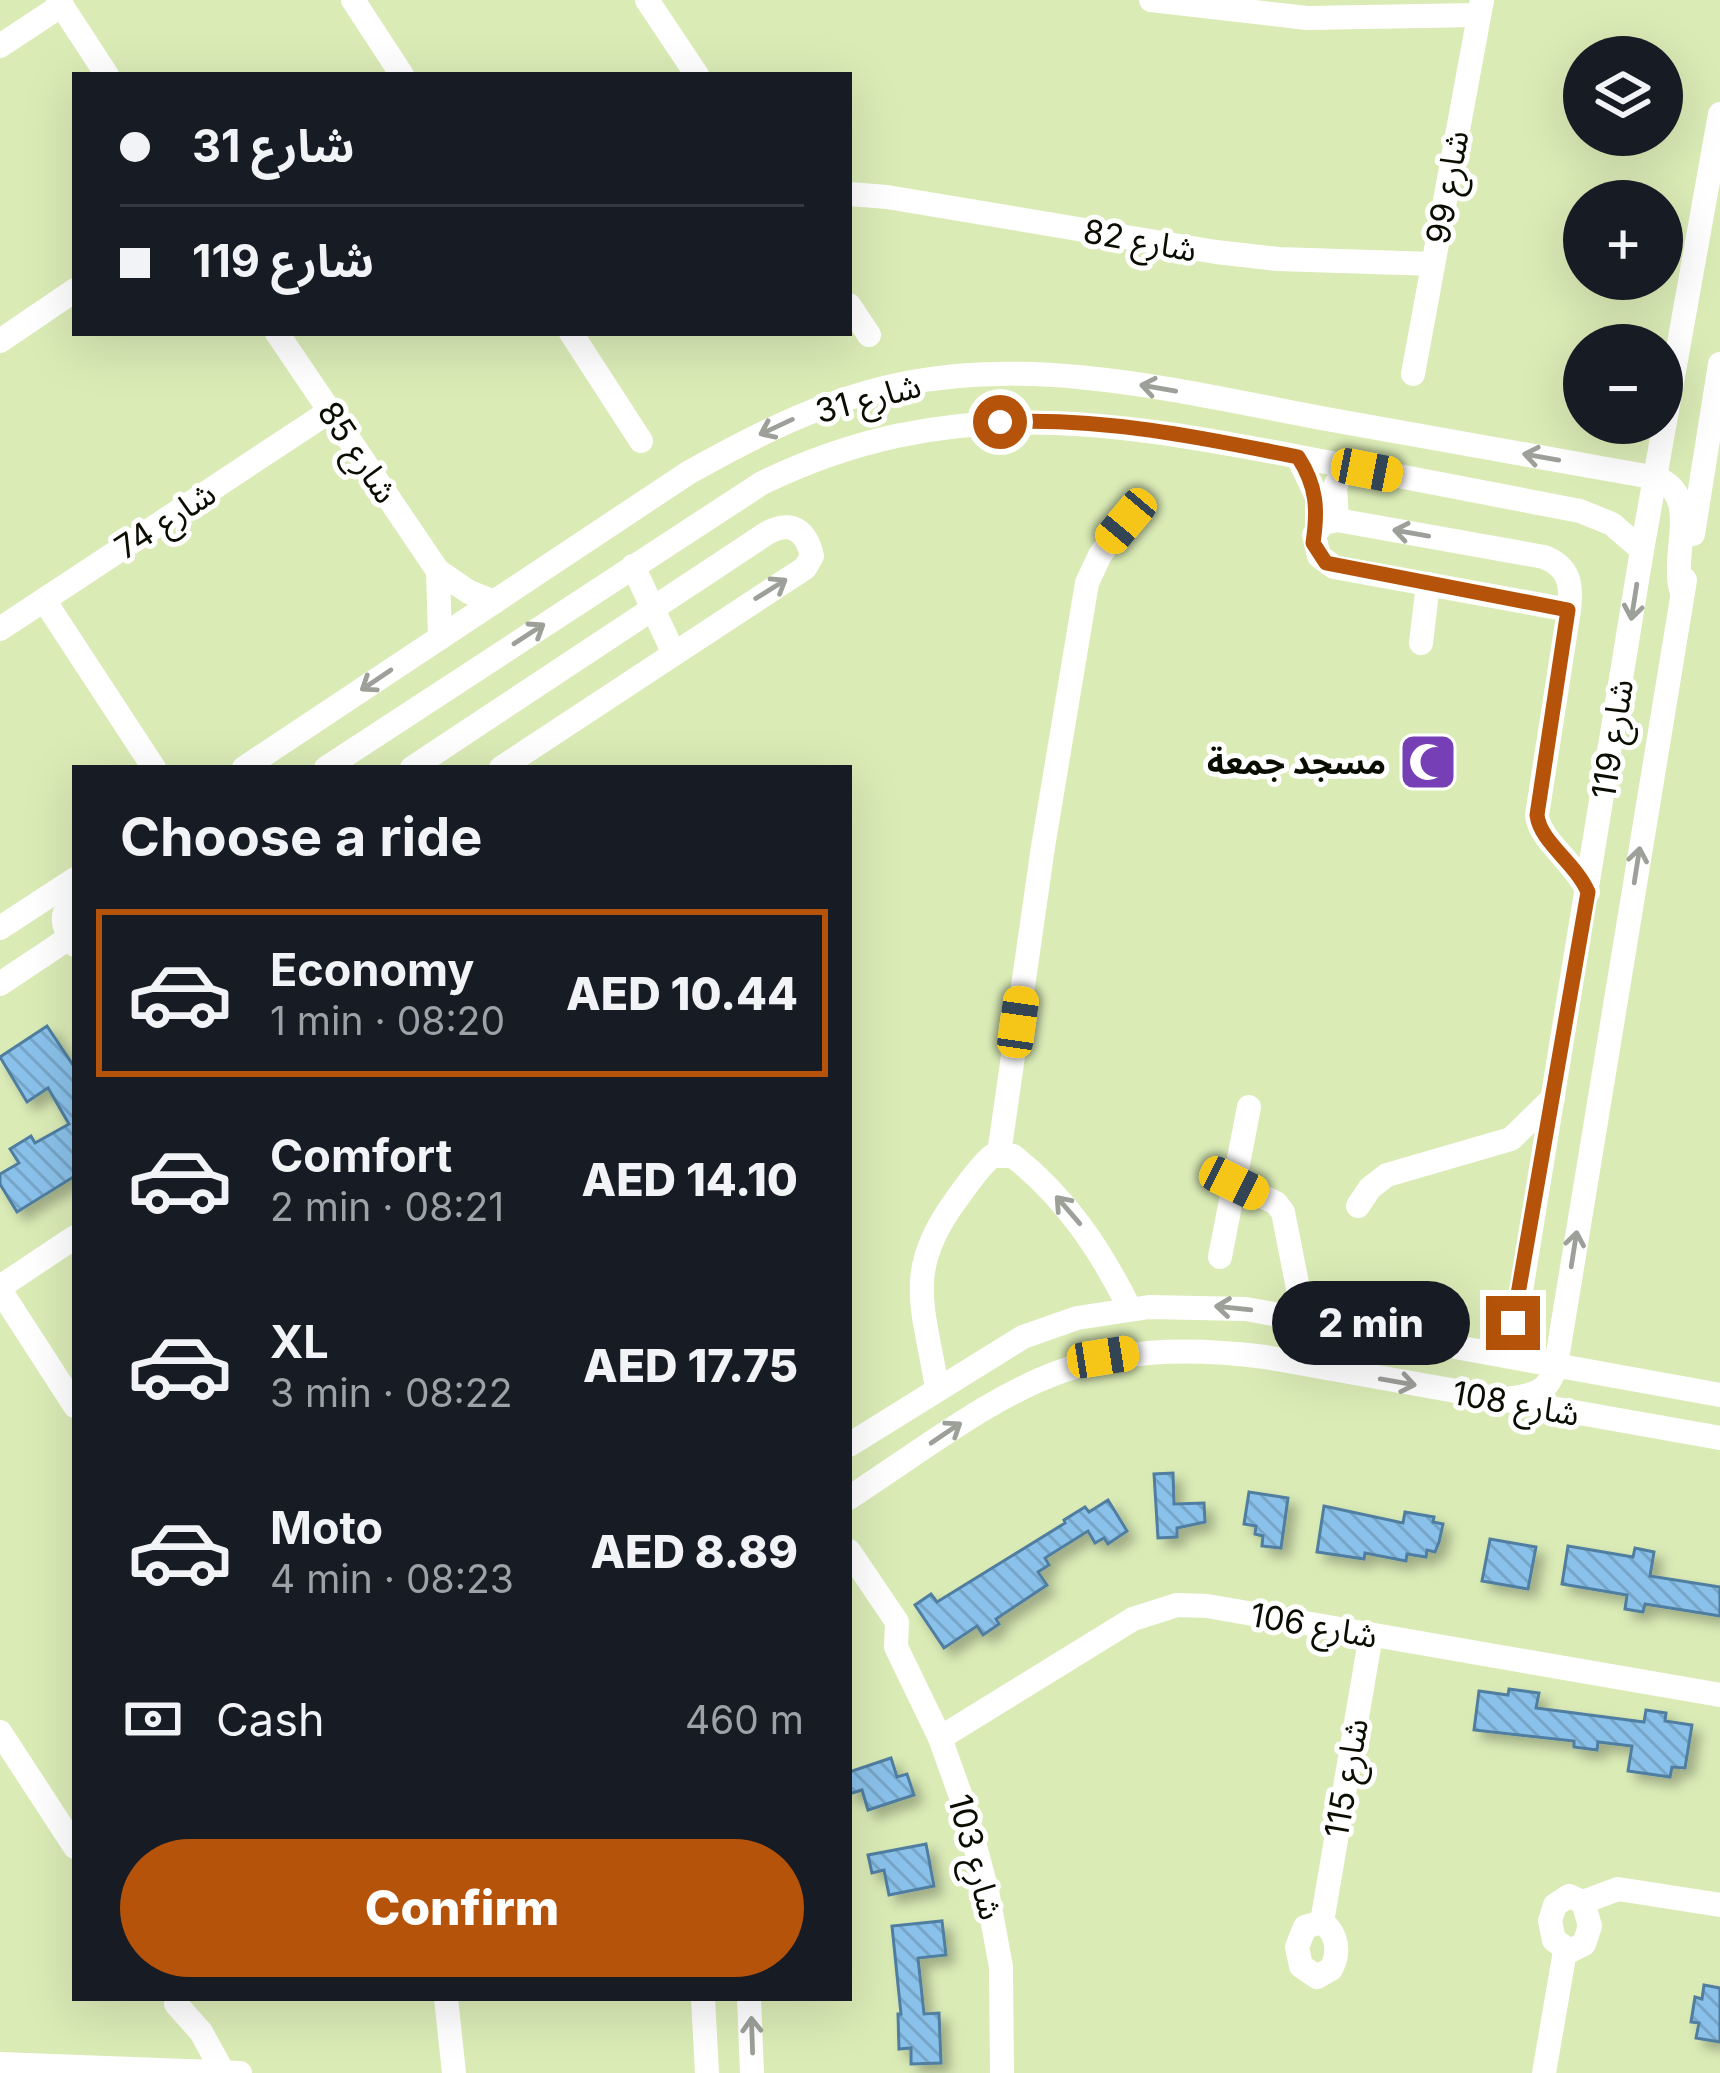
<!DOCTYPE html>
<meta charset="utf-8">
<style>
:root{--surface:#171b24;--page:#20242c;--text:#f1f3f6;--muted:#9ea1a6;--line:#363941;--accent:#b45309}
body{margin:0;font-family:Inter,"Noto Sans Arabic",sans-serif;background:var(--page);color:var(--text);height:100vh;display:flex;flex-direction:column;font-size:45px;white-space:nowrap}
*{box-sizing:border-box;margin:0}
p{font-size:39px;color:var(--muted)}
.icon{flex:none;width:66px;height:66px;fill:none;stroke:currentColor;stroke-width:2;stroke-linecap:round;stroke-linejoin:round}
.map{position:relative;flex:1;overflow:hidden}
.details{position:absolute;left:72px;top:765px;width:780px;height:1236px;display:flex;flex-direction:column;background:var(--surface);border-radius:0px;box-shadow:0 12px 48px #0002}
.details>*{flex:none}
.banner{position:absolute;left:72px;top:72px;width:780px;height:264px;border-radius:0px;box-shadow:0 12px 48px #0002;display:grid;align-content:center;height:264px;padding:0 48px;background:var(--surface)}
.buttons{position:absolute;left:1563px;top:36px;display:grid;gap:24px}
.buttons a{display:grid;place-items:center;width:120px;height:120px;border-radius:50%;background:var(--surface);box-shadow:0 12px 48px #0002;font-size:60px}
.end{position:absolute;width:54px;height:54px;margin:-27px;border:15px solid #b45309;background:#fff;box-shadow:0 0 0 6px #fff}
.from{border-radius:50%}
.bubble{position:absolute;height:84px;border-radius:42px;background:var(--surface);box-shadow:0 12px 48px #0002;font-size:39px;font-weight:800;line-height:84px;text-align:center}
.car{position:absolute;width:36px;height:72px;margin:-36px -18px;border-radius:15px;box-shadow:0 0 9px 3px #0007;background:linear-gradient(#f5c518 24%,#345 0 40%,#f5c518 0 76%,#345 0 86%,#f5c518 0)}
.banner b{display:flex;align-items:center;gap:42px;height:114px;font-size:45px}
.banner b+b{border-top:3px solid var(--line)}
.banner i{width:30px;height:30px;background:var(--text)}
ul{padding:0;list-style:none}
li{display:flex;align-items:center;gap:36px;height:168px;margin:0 24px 18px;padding:0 24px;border:6px solid transparent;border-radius:0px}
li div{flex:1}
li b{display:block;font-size:45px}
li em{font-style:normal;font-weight:800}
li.on{border-color:var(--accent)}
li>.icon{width:108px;height:108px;stroke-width:1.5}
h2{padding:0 48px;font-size:54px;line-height:144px}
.pay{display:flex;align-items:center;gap:30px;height:132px;padding:0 48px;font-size:45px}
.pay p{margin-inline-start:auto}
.primary-button{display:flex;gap:24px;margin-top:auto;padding:24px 48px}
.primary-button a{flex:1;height:138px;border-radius:72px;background:var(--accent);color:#fff;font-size:48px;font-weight:800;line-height:138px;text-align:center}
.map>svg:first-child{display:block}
</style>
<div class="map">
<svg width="1720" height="2073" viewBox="0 0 1720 2073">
<defs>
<pattern id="building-back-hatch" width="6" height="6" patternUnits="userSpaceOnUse" patternTransform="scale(3)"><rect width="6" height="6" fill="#8ac1ea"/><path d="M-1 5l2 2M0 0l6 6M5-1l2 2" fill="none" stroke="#76a5c7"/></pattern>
<filter id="shadow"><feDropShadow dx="8" dy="8" stdDeviation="6" flood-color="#0004"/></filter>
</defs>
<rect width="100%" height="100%" fill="#daebb6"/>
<g fill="url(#building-back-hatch)" stroke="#507ea0" stroke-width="3" filter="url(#shadow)">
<polygon points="47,1026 75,1068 75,1176 17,1212 0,1184 0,1174 19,1163 10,1149 31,1136 35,1143 69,1124 48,1088 27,1102 0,1057"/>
<polygon points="1173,1473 1174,1504 1204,1503 1205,1522 1177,1528 1177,1537 1158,1538 1154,1474"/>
<polygon points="1249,1492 1288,1498 1281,1548 1262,1546 1263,1536 1255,1534 1256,1526 1244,1524"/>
<polygon points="1108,1500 1127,1531 1108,1544 1104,1538 1095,1543 1088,1531 1045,1558 1049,1565 1038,1572 1047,1585 996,1619 999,1624 983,1635 977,1626 944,1648 915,1605 931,1594 937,1602 1065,1523 1064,1520 1085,1507 1089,1512"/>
<polygon points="1324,1506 1403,1523 1405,1512 1434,1517 1433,1522 1443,1524 1439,1542 1435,1552 1427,1550 1426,1557 1407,1554 1406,1561 1365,1553 1364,1559 1317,1552"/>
<polygon points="1490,1539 1536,1547 1528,1589 1482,1581"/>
<polygon points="1568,1546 1633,1557 1635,1548 1654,1552 1650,1576 1720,1587 1720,1616 1645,1604 1643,1612 1625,1609 1627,1595 1562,1584"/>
<polygon points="1509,1689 1539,1693 1536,1708 1644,1722 1646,1710 1666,1713 1665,1721 1692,1725 1685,1768 1672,1767 1670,1777 1628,1771 1632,1746 1598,1742 1597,1750 1574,1747 1574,1741 1474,1730 1479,1691 1508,1695"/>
<polygon points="891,1758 897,1777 907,1774 914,1795 868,1810 862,1790 849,1794 849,1772"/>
<polygon points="926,1844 934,1886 889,1895 884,1870 872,1873 868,1855"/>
<polygon points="942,1921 946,1955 918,1958 924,2014 939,2013 941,2063 911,2064 911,2048 899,2049 898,2014 901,2014 892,1926"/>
<polygon points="1704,1985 1720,1988 1720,2042 1696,2038 1699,2023 1691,2022 1695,1997 1702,1999"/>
</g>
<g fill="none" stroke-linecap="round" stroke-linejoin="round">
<g stroke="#fff" stroke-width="24">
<polyline points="58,0 107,75"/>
<polyline points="353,0 402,75"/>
<polyline points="647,0 697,75"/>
<polyline points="1151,0 1307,18 1478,15"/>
<polyline points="0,46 62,5"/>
<polyline points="849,194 887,197 1216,252 1278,259 1433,264"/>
<polyline points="849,305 869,335"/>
<polyline points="277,333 438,571 469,592 494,602"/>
<polyline points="571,333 641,441"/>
<polyline points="0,341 75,290"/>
<polyline points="1413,374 1482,0"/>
<polyline points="1298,457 1317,497 1317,528"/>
<polyline points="1337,520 1335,486 1346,466"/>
<polyline points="1693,534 1720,364"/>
<polyline points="438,571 440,638"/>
<polyline points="44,600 154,768"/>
<path d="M 1569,610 L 1334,567 L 1319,556 L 1314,535 L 1323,523 L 1337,520 L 1544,557 C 1570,567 1572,585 1569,610 L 1537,815 C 1539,840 1575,862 1588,892"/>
<polyline points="0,629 330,411"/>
<polyline points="1421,643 1428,584"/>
<path d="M 244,768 L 688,473 C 754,436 822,401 897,385 C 1041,354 1191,394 1332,420 C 1440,440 1549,458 1657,478 C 1703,498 1669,553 1682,593"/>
<path d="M 326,768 L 762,483 C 948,393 1107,420 1300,457 C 1393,475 1486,493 1580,511 L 1612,524 L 1642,550"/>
<path d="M 412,768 L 767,533 C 791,520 806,530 812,556 L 805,568 L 674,654"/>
<polyline points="501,768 674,654 633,566"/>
<path d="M 75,897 C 58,915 62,926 75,945"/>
<polyline points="0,928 75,879"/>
<polyline points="0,984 75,934"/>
<polyline points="999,1154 1043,847 1087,583 1100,555 1126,521"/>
<polyline points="1234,1183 1276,1203 1283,1212 1304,1319"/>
<polyline points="1358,1206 1370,1188 1387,1175 1511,1139 1553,1098"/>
<polyline points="1220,1257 1249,1107"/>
<polyline points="0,1287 75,1237"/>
<polyline points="0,1290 75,1406"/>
<polyline points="1485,1352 1508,1331 1519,1303 1642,550 1720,114"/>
<path d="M 937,1388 C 924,1307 903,1272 956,1200 C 967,1185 978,1168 992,1156 L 1013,1156 C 1066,1198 1100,1249 1130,1309"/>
<path d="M 1502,1400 C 1530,1395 1548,1396 1556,1365 L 1685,580"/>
<polyline points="849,1445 1023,1337 1077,1318 1149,1307 1246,1309 1720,1395"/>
<path d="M 849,1498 C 1005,1395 1065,1332 1265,1357 L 1720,1438"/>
<polyline points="849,1551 897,1622 896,1647 940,1738 965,1808 987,1891 1001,1967 1002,2073"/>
<polyline points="0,1732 75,1847"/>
<polyline points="940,1738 1133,1619 1177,1605 1207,1606 1720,1695"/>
<polygon points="1569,1896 1583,1902 1590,1926 1584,1944 1570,1951 1554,1940 1550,1921 1555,1905"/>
<polyline points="1583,1902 1618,1889 1720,1905"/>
<polyline points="1322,1922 1371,1635"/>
<path d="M 1322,1922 C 1338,1934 1340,1953 1331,1969 L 1317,1977 L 1301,1966 L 1297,1947 L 1305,1927 Z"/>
<polyline points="446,1998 454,2073"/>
<polyline points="703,1998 707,2073"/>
<polyline points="749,1998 752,2073"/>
<polyline points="176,2004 201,2032 223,2072"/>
<polyline points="0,2064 240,2073"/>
<polyline points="1544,2073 1565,1951"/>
</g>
</g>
<defs><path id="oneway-shaft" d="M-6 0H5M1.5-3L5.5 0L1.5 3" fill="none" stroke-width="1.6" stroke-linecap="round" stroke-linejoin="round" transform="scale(3)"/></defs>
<g stroke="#9d9f99">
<use href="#oneway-shaft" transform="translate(1158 388) rotate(-170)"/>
<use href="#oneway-shaft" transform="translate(776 427) rotate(155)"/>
<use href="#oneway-shaft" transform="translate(1541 457) rotate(-170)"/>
<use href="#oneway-shaft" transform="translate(1411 533) rotate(-170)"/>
<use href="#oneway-shaft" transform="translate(771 589) rotate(-32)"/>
<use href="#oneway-shaft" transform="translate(1634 602) rotate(99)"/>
<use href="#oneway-shaft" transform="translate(529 634) rotate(-33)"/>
<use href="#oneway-shaft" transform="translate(376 680) rotate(146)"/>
<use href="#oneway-shaft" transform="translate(1637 865) rotate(-81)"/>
<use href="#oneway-shaft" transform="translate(1068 1210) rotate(-131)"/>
<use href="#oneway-shaft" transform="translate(1574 1249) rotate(-81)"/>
<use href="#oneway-shaft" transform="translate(1233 1308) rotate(-174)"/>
<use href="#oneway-shaft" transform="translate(1398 1382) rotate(10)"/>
<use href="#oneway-shaft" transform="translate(946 1433) rotate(-34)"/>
<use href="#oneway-shaft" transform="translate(752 2035) rotate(-92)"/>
</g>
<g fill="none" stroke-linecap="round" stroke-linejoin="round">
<path stroke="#b45309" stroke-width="15" d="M 1000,422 C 1101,417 1200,437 1298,457 C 1317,486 1318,510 1313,543 L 1326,563 L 1568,610 L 1537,815 C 1540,842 1575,862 1588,892 L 1513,1323"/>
</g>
<defs>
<g id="mosque-square" transform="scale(3)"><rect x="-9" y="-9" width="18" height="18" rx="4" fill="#773fb5" stroke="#fff"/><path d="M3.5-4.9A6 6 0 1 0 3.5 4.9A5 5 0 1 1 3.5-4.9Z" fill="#fff"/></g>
</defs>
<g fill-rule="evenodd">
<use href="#mosque-square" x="1428" y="762"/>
</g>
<g text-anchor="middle" stroke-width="10" stroke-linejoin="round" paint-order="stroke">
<g font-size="33" fill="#0a0e00" stroke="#fff">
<text transform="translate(1447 187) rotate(-80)" y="12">شارع 99</text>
<text transform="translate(1140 240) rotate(10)" y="12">شارع 82</text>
<text transform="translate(868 398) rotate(-15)" y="12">شارع 31</text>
<text transform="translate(358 452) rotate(56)" y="12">شارع 85</text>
<text transform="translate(165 520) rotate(-33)" y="12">شارع 74</text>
<text transform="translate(1612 739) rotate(-81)" y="12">شارع 119</text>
<text transform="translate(1516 1403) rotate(10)" y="12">شارع 108</text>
<text transform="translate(1314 1625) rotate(10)" y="12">شارع 106</text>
<text transform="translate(1346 1778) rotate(-80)" y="12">شارع 115</text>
<text transform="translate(976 1857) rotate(75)" y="12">شارع 103</text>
</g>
<g font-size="33" font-weight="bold" fill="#0a0e00" stroke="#fff" text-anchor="end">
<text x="1386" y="774">مسجد جمعة</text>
</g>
</g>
</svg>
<div class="buttons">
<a><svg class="icon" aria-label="layers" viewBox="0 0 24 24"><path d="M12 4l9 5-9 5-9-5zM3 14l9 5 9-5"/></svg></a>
<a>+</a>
<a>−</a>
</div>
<i class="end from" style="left:1000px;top:422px"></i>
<i class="end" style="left:1513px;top:1323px"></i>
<div class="bubble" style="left:1272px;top:1281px;width:198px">2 min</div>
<i class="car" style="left:1367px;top:470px;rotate:101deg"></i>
<i class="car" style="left:1126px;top:521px;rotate:220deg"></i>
<i class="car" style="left:1018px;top:1022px;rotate:8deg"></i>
<i class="car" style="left:1234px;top:1183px;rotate:116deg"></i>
<i class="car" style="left:1103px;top:1357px;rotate:81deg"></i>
<div class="banner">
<b><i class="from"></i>شارع 31</b>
<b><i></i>شارع 119</b>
</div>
<section class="details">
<h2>Choose a ride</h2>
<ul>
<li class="on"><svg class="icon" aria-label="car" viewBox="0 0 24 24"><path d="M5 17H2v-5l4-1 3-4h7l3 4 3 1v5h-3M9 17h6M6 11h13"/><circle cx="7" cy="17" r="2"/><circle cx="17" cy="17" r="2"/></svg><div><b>Economy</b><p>1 min · 08:20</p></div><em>AED 10.44</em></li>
<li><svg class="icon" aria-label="car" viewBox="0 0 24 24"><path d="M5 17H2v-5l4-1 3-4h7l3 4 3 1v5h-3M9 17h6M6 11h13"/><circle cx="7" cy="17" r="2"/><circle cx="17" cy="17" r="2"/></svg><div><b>Comfort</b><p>2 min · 08:21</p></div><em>AED 14.10</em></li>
<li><svg class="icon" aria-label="car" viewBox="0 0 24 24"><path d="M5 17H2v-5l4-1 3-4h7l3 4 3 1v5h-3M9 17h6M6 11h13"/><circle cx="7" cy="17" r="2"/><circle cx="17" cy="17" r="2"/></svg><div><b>XL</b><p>3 min · 08:22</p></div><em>AED 17.75</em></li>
<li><svg class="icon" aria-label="car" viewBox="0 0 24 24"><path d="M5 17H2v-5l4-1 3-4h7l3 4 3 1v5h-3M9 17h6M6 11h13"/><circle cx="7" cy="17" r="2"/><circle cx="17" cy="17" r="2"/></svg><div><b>Moto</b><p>4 min · 08:23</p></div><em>AED 8.89</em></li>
</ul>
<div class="pay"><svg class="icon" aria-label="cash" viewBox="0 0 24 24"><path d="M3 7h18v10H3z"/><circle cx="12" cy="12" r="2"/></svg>Cash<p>460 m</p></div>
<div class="primary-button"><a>Confirm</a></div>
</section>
</div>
